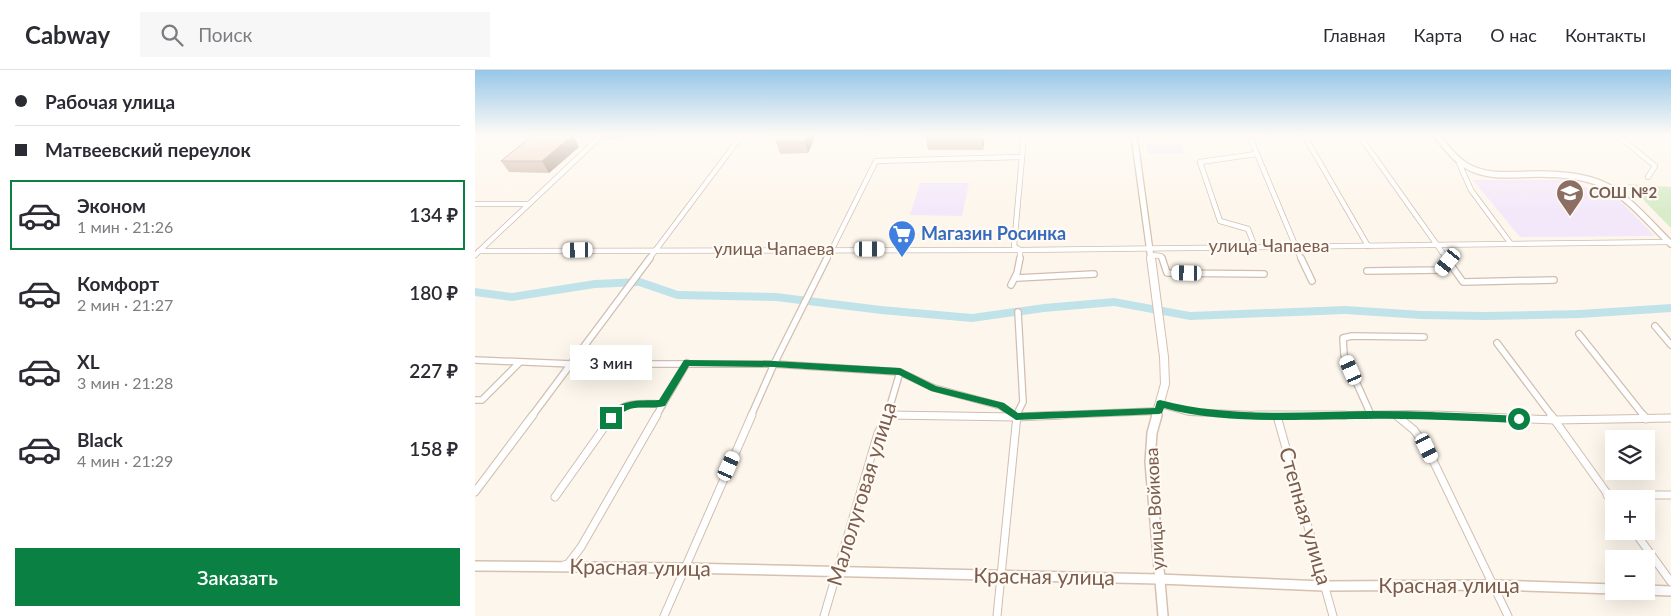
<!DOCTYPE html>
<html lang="ru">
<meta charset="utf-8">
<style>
:root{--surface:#fff;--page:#f7f7f7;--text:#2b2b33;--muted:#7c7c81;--line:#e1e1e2;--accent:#0b8043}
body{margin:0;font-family:Lato,sans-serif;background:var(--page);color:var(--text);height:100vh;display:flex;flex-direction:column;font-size:19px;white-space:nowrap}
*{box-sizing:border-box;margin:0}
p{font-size:16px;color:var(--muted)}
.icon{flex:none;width:28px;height:28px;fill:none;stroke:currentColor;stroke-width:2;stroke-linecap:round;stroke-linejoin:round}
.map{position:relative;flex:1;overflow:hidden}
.sheet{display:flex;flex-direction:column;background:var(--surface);width:475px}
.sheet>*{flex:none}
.hud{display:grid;align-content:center;height:110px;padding:0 15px;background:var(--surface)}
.tools{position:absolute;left:1130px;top:360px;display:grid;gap:10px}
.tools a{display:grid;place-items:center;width:50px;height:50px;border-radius:0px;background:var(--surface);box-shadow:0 5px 20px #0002;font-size:25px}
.end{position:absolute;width:22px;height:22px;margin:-11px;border:6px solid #0b8043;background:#fff;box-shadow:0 0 0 2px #fff}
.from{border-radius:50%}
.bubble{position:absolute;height:35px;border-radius:0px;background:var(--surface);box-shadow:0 5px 20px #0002;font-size:16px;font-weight:600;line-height:35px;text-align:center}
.car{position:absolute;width:15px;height:30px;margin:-15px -8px;border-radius:6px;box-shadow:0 0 4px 1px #0007;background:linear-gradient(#fff 24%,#345 0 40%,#fff 0 76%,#345 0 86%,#fff 0)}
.hud b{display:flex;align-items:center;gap:18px;height:48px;font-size:19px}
.hud b+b{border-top:1px solid var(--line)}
.hud i{width:12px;height:12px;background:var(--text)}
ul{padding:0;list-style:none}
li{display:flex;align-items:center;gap:15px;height:70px;margin:0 10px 8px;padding:0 5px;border:2px solid transparent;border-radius:0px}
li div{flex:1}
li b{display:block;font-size:19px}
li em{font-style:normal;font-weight:600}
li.on{border-color:var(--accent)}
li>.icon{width:45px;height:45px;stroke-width:1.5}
.action{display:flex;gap:10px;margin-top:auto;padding:10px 15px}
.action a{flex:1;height:58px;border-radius:0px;background:var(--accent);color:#fff;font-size:20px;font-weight:600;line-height:58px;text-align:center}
header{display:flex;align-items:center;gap:30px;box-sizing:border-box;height:70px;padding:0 25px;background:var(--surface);border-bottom:1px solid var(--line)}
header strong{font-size:24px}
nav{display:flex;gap:28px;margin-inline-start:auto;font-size:18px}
.search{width:350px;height:45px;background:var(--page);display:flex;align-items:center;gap:12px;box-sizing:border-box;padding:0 18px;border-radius:0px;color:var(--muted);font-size:19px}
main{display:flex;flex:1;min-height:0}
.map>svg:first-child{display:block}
</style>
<header>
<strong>Cabway</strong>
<div class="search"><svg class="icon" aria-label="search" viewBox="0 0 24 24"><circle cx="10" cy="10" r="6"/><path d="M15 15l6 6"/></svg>Поиск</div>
<nav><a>Главная</a><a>Карта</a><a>О нас</a><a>Контакты</a></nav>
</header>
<main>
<section class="sheet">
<div class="hud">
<b><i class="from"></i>Рабочая улица</b>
<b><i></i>Матвеевский переулок</b>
</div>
<ul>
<li class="on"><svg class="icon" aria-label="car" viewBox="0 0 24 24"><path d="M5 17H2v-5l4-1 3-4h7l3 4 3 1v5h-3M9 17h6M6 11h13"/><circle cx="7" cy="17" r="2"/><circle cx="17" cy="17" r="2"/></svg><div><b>Эконом</b><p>1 мин · 21:26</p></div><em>134 ₽</em></li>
<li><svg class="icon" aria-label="car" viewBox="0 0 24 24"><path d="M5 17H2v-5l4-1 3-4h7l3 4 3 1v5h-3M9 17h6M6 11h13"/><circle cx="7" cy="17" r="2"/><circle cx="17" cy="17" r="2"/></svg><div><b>Комфорт</b><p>2 мин · 21:27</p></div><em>180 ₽</em></li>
<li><svg class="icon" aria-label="car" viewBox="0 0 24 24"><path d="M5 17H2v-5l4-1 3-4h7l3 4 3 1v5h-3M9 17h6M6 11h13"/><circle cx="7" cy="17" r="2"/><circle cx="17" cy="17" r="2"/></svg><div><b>XL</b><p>3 мин · 21:28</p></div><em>227 ₽</em></li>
<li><svg class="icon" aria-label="car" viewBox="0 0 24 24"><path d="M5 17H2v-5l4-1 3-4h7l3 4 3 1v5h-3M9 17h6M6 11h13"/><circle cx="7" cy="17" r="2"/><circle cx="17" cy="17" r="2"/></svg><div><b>Black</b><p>4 мин · 21:29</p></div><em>158 ₽</em></li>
</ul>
<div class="action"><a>Заказать</a></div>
</section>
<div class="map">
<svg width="1196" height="546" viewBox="0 0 1196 546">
<rect width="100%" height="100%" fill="#fdf6ec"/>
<g fill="#f3e8fa">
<polygon points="671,72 706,72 709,84 673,84"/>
<polygon points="998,110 1089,110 1142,128 1180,166 1045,167"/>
<polygon points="445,113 494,113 487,146 435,145"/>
</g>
<polygon fill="#d8ecc9" points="1153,114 1196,117 1196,158"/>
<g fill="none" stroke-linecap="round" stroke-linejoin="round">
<polygon fill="#bfe3e8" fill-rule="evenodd" points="165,208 203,221 301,223 406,236 497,244 569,234 639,228 715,242 870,236 947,241 1010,242 1105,240 1196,234 1196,242 1105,248 1010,250 947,249 870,244 715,250 639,236 569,242 497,252 406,244 301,231 202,229 164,216 120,218 37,231 0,226 0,218 37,223 120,210"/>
<g stroke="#d1beb0" stroke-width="6">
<g id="street-far2">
<polyline points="774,65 826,189"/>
<polyline points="829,65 893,176"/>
<polyline points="884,65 972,189"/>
<polyline points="1142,65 1180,96 1173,107"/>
<polyline points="984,93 996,120 1036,174"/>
<polyline points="0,134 53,134"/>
<polyline points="780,177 773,159 745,151 725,92 781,84"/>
<polyline points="4,181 545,180 1194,172"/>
<polyline points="0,185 127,65"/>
<polyline points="677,185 686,186 687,189"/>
<polyline points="174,189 267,65"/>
<polyline points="352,189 401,91 547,87"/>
<polyline points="545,189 545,180 539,176 549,65"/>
</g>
</g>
<g stroke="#d1beb0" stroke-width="8">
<g id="street-far1">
<polyline points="687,188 692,203 789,204"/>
<polyline points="826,188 837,211"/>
<polyline points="971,188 988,212 1079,210"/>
<polyline points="892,201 966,200 973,192"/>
<polyline points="542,208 619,204"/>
<polyline points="536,215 542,203 545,188"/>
<polyline points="1180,256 1196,275"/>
<polyline points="1104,264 1169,346"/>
<polyline points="1022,273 1077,346"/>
<polyline points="0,290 97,294 299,294 425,302 459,318 526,336 540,346"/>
<polyline points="0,330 7,330 44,293"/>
<polyline points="685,334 714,342 802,346 937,344 991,346"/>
<polyline points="413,345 493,346"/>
<polyline points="896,345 869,285 868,268 877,266 949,267"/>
<polyline points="57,346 175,188"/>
<path d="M 138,346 C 149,330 169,334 187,334"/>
<polyline points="181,346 212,293"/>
<polyline points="276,346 299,294 352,188"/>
<polyline points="412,346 425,302"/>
<polyline points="541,346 548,332 543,242"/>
<polyline points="559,346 683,341"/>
</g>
</g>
<g stroke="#d1beb0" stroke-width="9">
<g id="street">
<polyline points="413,345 541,347"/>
<polyline points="538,345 541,347 588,345"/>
<polyline points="780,345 870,345"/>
<polyline points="961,345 1080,350 1196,348"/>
<polyline points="1076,345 1139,433"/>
<polyline points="1168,345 1171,349"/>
<polyline points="802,346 858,546"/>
<polyline points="922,346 939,360 952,378 1033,546"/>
<polyline points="0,422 58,345"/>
<polyline points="1132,425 1196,425"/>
<polyline points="80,427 138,345"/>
<polyline points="1159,461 1196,512"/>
<polyline points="89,495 93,494 106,477 182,345"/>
<polyline points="189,546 277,345"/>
<polyline points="349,546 403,363 413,345"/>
<polyline points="522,546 542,345"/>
</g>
</g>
<g stroke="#d6c0b0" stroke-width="8">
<g id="secondary-far2">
<polyline points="659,65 676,189"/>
<path d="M 961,65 C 970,75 978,88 990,95 C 1012,109 1039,104 1064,104 C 1085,104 1108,106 1127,114 C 1152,125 1176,155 1196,174"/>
</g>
</g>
<g stroke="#d6c0b0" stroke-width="10">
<polyline id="secondary-far1" points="676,188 689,287 690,314 681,346"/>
</g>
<g stroke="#d6c0b0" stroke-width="12">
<g id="secondary">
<polyline points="682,345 677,363 675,392 688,546"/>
<polyline points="0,496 208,498 684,509 849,516 1018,515 1139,519"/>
<polyline points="1171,520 1196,521"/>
</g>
</g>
<use href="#street-far2" stroke="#fff" stroke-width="4.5"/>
<use href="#street-far1" stroke="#fff" stroke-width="5.5"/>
<use href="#street" stroke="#fff" stroke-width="7"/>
<use href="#secondary-far2" stroke="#fff" stroke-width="5.5"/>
<use href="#secondary-far1" stroke="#fff" stroke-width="8"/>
<use href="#secondary" stroke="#fff" stroke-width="9"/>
</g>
<g fill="#d1b7a8">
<polygon points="98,65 104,77 74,103 34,102 26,91"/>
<polygon points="128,65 181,65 179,67 149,66 145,69 130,69"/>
<polygon points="290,65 302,65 301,67 291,68"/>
<polygon points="341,65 333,83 305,84 301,72"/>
<polygon points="450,65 508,65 509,74 508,80 453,80"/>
</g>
<g fill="#aa9588">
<polygon points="98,65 104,77 74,103 67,91"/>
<polygon points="143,65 148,65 149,66 145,69"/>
<polygon points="333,65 341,65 333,83 330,72"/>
<polygon points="393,65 404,65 394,67"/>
<polygon points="506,65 508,65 509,74 508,80"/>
</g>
<g fill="#f3d5c3" stroke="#aa9588">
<polygon points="58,65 98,65 67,91 26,91"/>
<polygon points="305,65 333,65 330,72 301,72"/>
<polygon points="450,65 506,65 450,66"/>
</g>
<linearGradient id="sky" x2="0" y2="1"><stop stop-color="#97c7e8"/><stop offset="0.46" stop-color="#fefbf6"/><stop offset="1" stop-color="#fefbf6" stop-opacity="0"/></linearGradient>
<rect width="1196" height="141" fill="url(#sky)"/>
<path fill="#0b8043" d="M 209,290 L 299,291 L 425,298 L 461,316 L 529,333 L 543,343 L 680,338 L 682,331 L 685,330 C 751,348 827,342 894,341 C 944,341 994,343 1044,346 L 1048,349 L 1044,353 C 992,351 942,348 890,349 C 828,349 749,355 689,338 L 687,343 L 684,344 L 541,350 L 523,338 L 456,321 L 424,305 L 299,297 L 214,296 L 190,336 C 168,341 156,330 139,351 L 132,351 L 131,348 C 144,328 163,331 184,330 Z"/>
<defs>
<g id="school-pin" transform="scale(1.4375)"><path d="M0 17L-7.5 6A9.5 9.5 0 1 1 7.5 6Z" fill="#8d6e63" stroke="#fffaf3"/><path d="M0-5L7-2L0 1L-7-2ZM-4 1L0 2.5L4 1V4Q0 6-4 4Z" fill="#fff"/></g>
<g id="supermarket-pin" transform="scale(1.4375)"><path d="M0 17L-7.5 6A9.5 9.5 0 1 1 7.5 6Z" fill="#3f7fe0" stroke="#fffaf3"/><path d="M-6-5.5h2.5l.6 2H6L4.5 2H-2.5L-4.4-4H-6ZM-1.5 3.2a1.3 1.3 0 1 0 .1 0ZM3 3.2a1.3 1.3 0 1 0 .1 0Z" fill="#fff"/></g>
</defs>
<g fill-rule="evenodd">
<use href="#school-pin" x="1095" y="123"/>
<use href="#supermarket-pin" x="427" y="164"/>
</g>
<g text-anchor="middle" stroke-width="4.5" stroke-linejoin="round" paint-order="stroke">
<g font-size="15" font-weight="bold" fill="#785e54" stroke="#fffaf3" text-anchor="start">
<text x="1114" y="128">СОШ №2</text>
</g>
<g font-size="18" font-weight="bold" fill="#366cbe" stroke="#fffaf3" text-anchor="start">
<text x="446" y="170">Магазин Росинка</text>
</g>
<g font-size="18" fill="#7a5c4d" stroke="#fffaf3">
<text x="794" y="182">улица Чапаева</text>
<text x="299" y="185">улица Чапаева</text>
<text transform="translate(680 439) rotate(-93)" y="6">улица Войкова</text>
</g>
<g font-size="21" fill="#7a5c4d" stroke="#fffaf3">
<text transform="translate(387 424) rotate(-73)" y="7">Малолуговая улица</text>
<text transform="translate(830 446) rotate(74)" y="7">Степная улица</text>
<text transform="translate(165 498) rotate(1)" y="7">Красная улица</text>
<text transform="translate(569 507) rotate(1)" y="7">Красная улица</text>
<text x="974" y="523">Красная улица</text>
</g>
</g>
</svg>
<div class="tools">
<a><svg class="icon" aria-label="layers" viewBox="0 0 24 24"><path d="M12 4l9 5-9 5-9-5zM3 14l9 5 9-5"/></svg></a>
<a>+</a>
<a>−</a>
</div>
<i class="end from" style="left:1044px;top:349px"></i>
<i class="end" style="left:136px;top:348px"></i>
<div class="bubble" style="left:95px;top:275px;width:82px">3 мин</div>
<i class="car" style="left:395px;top:179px;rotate:90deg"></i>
<i class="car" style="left:103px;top:180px;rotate:269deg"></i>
<i class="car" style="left:973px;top:192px;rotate:219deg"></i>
<i class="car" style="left:712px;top:203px;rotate:271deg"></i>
<i class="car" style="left:876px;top:300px;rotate:336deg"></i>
<i class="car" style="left:952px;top:378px;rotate:154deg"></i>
<i class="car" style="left:254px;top:396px;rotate:24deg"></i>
</div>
</main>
